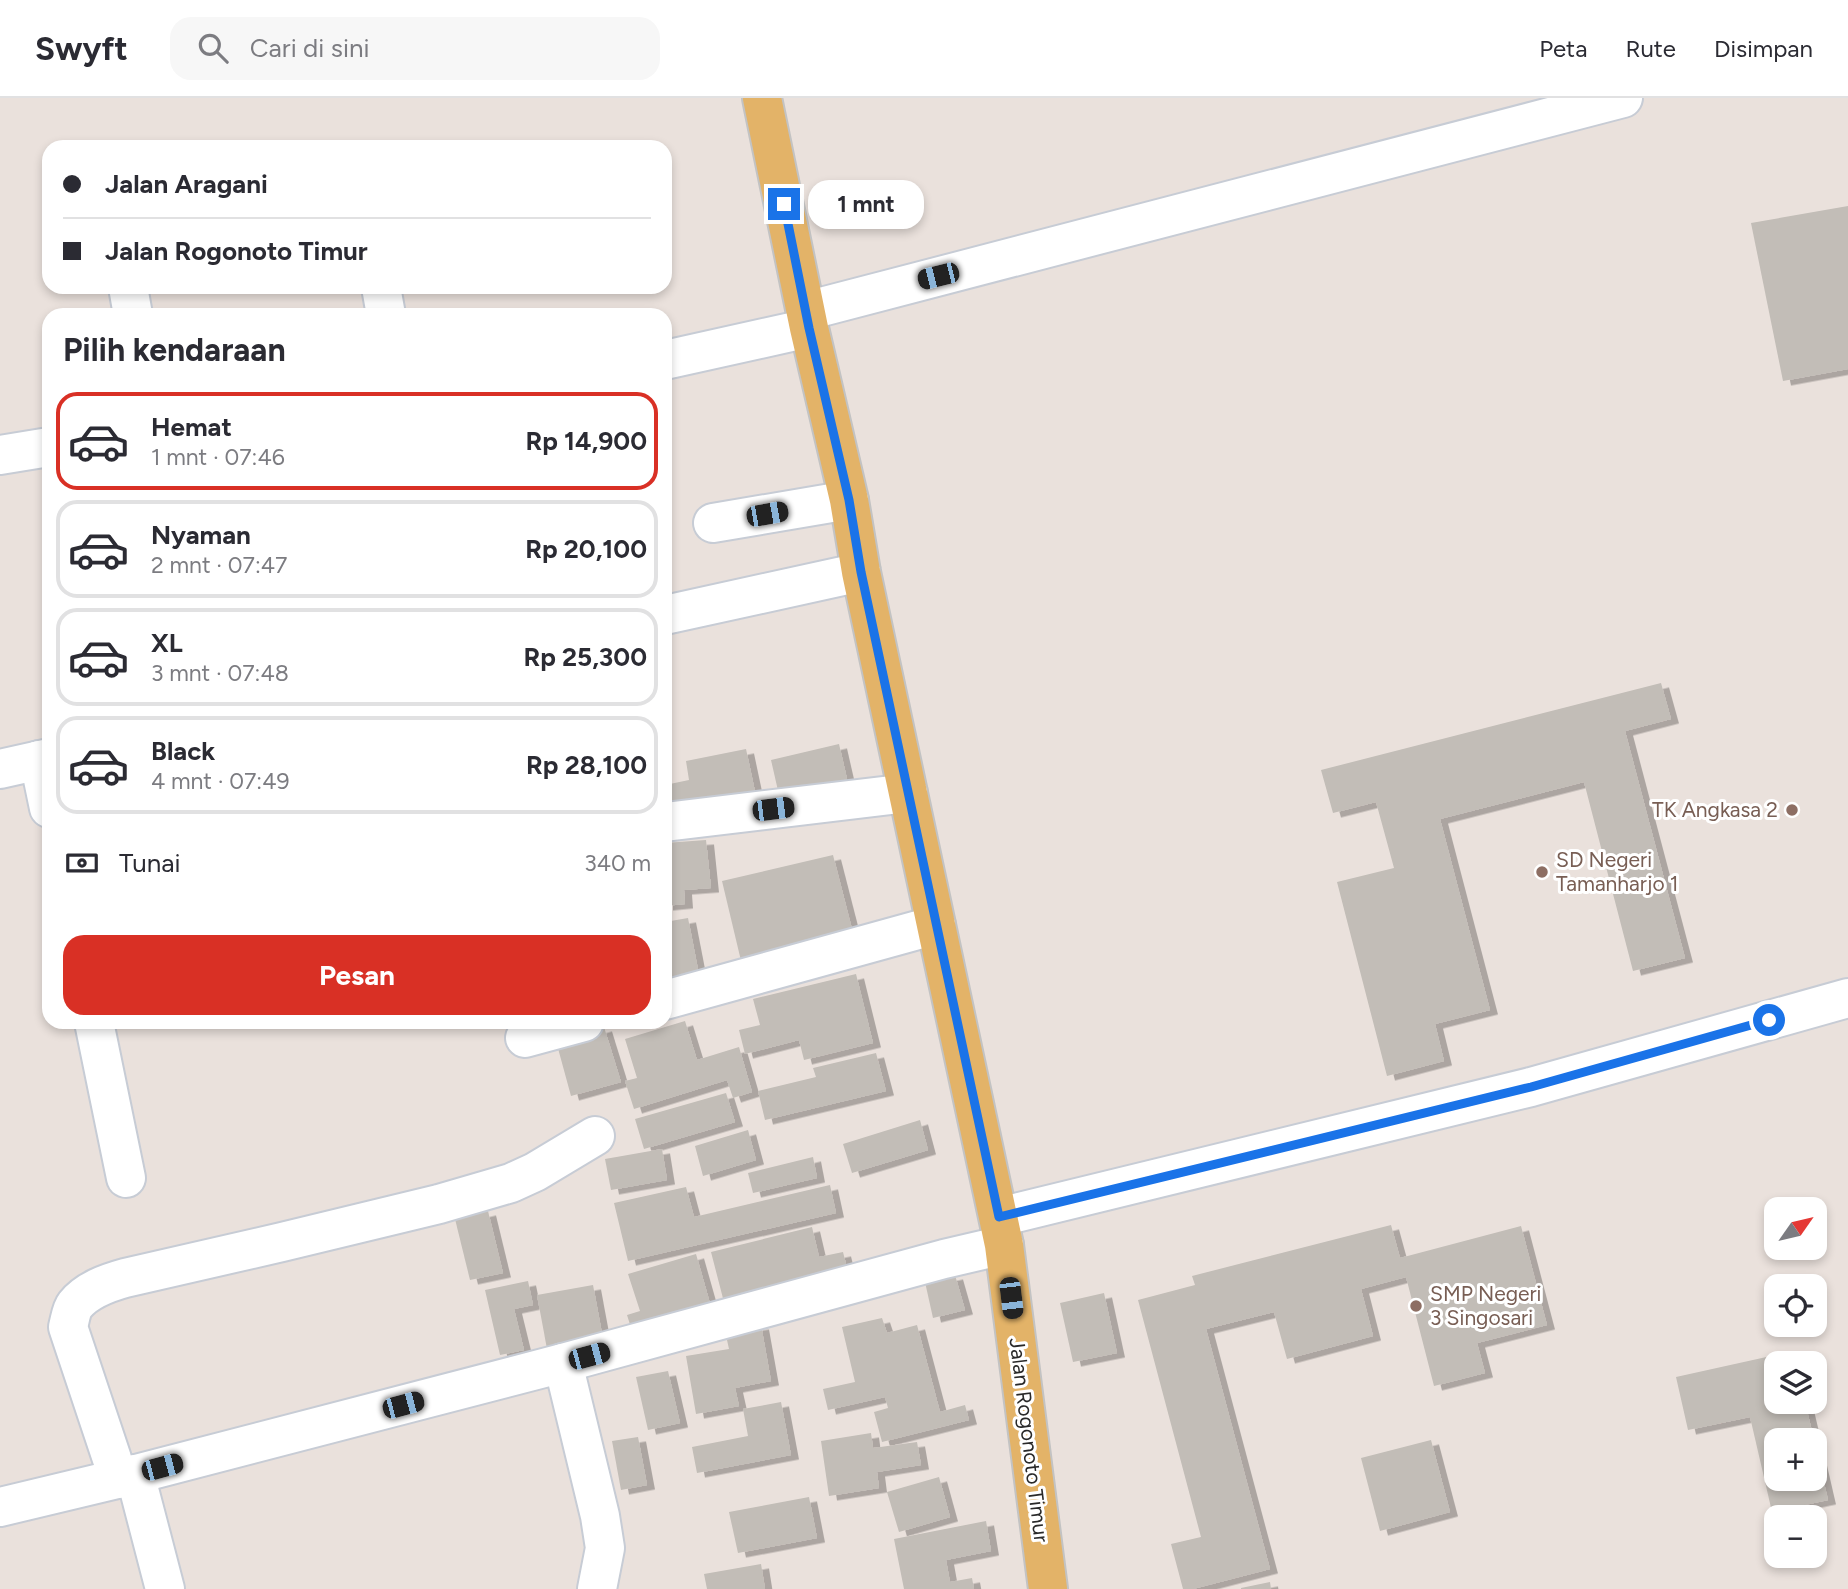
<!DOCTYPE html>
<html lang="id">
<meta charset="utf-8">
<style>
:root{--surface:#fff;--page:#f7f7f7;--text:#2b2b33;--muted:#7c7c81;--line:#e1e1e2;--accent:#d93025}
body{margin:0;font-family:Figtree,sans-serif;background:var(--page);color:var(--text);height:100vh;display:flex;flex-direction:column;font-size:26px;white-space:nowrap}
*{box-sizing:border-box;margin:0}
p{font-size:23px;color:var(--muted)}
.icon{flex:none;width:38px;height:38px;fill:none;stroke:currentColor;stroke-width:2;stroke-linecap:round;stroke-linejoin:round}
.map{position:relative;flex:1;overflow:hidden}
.details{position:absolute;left:42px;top:210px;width:630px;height:721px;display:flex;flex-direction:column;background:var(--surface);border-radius:21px;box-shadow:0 4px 10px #0003}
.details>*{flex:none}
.banner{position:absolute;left:42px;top:42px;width:630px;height:154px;border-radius:21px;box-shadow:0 4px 10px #0003;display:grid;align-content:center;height:154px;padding:0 21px;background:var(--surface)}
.needle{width:46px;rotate:56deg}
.buttons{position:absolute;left:1764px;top:1099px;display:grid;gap:14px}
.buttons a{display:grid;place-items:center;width:63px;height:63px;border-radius:14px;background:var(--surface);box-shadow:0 4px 10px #0003;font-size:35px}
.end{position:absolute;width:32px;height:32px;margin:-16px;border:9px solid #1a73e8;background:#fff;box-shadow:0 0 0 4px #fff}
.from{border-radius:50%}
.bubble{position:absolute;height:49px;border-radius:21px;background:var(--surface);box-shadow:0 4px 10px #0003;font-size:23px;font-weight:700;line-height:49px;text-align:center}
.car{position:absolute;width:21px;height:42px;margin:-21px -10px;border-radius:9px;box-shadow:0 0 5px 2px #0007;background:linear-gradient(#222 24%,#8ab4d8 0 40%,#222 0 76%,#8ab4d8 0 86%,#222 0)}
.banner b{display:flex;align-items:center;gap:24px;height:66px;font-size:26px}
.banner b+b{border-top:2px solid var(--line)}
.banner i{width:18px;height:18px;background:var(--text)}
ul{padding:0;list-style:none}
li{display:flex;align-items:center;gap:21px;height:98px;margin:0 14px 10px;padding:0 7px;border:4px solid var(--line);border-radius:21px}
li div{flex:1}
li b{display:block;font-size:26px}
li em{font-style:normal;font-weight:700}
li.on{border-color:var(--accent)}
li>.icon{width:63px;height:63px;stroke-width:1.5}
h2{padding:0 21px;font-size:32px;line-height:84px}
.pay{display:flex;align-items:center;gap:18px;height:77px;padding:0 21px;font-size:26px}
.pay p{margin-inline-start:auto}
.action{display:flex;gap:14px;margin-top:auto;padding:14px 21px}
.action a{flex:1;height:80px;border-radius:21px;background:var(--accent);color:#fff;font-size:28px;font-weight:700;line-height:80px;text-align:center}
header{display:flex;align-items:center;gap:42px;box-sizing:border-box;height:98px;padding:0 35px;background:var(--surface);border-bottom:2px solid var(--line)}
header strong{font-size:33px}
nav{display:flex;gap:38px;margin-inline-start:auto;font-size:24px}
.search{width:490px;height:63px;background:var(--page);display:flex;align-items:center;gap:18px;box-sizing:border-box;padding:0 24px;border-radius:21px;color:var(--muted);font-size:26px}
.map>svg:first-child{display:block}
</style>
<header>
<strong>Swyft</strong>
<div class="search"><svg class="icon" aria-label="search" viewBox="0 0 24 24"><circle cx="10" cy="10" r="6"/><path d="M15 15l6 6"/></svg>Cari di sini</div>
<nav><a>Peta</a><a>Rute</a><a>Disimpan</a></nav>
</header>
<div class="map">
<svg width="1848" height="1491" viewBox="0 0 1848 1491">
<defs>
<filter id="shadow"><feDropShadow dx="8" dy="4.5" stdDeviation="0" flood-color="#0004"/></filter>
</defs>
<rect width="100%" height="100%" fill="#eae1dc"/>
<g fill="#c2bdb7" filter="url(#shadow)">
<polygon points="1848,108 1848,271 1783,283 1751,125"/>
<polygon points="1661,585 1671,621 1625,633 1685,860 1633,873 1584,684 1440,721 1490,912 1435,926 1444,963 1387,978 1337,784 1394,770 1376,704 1333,715 1321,672"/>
<polygon points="839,646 847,681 779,697 771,662"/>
<polygon points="746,651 757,703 665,720 665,687 689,682 686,663"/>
<polygon points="706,742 711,790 684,792 685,806 665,808 665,745"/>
<polygon points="833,757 854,839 742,867 722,783"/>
<polygon points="688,820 701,887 665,894 665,824"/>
<polygon points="856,876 873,945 804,962 799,942 745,956 739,932 760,927 753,901"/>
<polygon points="685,923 697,962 739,949 752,994 733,1000 727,982 634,1011 625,983 637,980 625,941"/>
<polygon points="604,929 621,984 571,998 556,943"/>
<polygon points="876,955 886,993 765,1022 758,993 816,979 813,970"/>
<polygon points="726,995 735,1024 644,1051 635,1021"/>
<polygon points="920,1022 928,1052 852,1075 843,1046"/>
<polygon points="748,1032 756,1062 703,1078 695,1048"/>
<polygon points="662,1051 667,1082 611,1092 605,1061"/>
<polygon points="813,1059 817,1080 753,1095 748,1075"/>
<polygon points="830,1087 836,1115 628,1163 614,1105 686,1089 694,1119"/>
<polygon points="488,1113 503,1175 470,1182 455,1121"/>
<polygon points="1391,1127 1400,1160 1521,1128 1547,1227 1477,1245 1485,1275 1434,1288 1406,1179 1361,1191 1373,1238 1287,1261 1274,1214 1206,1231 1270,1471 1193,1491 1183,1491 1171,1446 1201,1439 1138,1202 1195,1187 1192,1178"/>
<polygon points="812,1129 819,1159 843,1154 850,1182 726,1212 711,1154"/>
<polygon points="696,1156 713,1216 634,1239 627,1217 640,1213 628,1176"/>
<polygon points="955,1177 965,1212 933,1220 925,1184"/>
<polygon points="528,1183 533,1207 514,1211 524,1252 500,1257 485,1192"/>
<polygon points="593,1187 603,1241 547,1251 537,1197"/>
<polygon points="1104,1195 1117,1255 1073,1264 1060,1205"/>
<polygon points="882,1220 887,1235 917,1227 940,1314 965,1307 969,1322 882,1344 874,1314 888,1310 885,1299 828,1312 823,1291 855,1284 842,1229"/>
<polygon points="761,1227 771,1283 735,1290 739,1308 696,1316 686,1258 729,1251 725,1233"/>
<polygon points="1794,1253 1797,1265 1776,1265 1776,1304 1805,1304 1814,1342 1776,1342 1776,1381 1815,1381 1816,1350 1828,1402 1772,1414 1750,1319 1688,1332 1676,1279"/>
<polygon points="668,1273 680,1325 648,1332 636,1279"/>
<polygon points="781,1304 791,1357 697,1375 692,1349 748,1338 743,1311"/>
<polygon points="871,1335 873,1350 917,1344 921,1367 877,1374 879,1390 829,1398 821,1343"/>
<polygon points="638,1339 647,1387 621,1392 612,1343"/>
<polygon points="1431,1342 1450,1414 1380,1433 1361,1360"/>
<polygon points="939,1379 950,1419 899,1434 887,1394"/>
<polygon points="809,1399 817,1440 738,1455 729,1414"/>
<polygon points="986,1423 991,1453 946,1462 950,1484 972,1480 974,1491 904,1491 894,1441"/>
<polygon points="761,1466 765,1491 707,1491 704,1476"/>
<polygon points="1270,1484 1271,1491 1241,1491 1241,1490"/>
</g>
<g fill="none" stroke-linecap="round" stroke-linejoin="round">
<g stroke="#c7ccd5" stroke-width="42">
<g id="minor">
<polyline points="128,189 133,217"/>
<polyline points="381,189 386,217"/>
<polyline points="806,213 1623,0"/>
<polyline points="665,262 809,230"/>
<polyline points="0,357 49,349"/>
<polyline points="713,425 849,402"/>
<polyline points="665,517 861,474"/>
<polyline points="39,662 49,710"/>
<polyline points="0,671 49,660"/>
<polyline points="665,724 908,695"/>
<polyline points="665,902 936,827"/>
<polyline points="94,924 126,1080"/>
<polyline points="525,940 584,924"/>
<polyline points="999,1119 1531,989 1848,900"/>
<polyline points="563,1265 600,1418 605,1450 597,1491"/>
<polyline points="135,1376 165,1491"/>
<path d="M 117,1381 L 112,1361 L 68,1229 C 70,1222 71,1212 75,1207 C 87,1192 107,1185 125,1180 L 282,1144 L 439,1106 L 511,1085 L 535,1074 L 595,1038"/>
<polyline points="0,1409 117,1381 563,1265 944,1161 1004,1147"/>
</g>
</g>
<g stroke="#c3c3c3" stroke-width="42">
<polyline id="major" points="762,0 809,230 849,402 861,474 1004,1147 1048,1491"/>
</g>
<use href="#minor" stroke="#fff" stroke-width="38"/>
<use href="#major" stroke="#e3b368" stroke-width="38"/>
</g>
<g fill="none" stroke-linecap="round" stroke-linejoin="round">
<polyline stroke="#1a73e8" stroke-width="9" points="784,106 809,230 849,402 861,474 999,1119 1531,989 1769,922"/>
</g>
<g fill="#8d6e63" stroke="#fff" stroke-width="2.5">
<circle cx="1792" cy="712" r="7"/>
<circle cx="1542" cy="774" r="7"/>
<circle cx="1416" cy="1208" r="7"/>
</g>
<g text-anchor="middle" stroke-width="6" stroke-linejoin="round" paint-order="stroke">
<g font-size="21" fill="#785e54" stroke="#fff" text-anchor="start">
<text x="1778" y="719" text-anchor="end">TK Angkasa 2</text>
<text x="1556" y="769">SD Negeri<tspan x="1556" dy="24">Tamanharjo 1</tspan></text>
<text x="1430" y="1203">SMP Negeri<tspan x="1430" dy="24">3 Singosari</tspan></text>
</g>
<g font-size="21" fill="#292929" stroke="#fff">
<text transform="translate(1029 1342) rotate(83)" y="7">Jalan Rogonoto Timur</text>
</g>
</g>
</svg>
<div class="buttons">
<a><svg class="needle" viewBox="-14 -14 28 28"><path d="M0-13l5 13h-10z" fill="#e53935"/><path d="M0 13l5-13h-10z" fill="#7c7c81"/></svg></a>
<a><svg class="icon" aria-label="locate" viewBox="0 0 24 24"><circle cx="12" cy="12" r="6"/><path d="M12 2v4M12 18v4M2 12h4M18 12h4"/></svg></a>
<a><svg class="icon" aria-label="layers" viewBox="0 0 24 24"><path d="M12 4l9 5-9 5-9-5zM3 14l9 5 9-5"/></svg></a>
<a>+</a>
<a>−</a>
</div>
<i class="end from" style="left:1769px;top:922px"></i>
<i class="end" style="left:784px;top:106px"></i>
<div class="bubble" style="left:808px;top:82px;width:116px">1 mnt</div>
<i class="car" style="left:938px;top:178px;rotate:256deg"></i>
<i class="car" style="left:767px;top:416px;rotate:80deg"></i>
<i class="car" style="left:773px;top:711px;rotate:83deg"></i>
<i class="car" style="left:1011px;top:1200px;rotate:173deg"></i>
<i class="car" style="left:589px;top:1258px;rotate:75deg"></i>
<i class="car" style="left:403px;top:1307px;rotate:75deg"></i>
<i class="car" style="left:162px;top:1369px;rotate:75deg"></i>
<div class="banner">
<b><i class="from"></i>Jalan Aragani</b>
<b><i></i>Jalan Rogonoto Timur</b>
</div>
<section class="details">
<h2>Pilih kendaraan</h2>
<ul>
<li class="on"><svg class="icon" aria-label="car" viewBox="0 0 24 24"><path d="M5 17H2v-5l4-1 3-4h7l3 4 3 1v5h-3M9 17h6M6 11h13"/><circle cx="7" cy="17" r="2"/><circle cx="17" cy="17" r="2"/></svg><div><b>Hemat</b><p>1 mnt · 07:46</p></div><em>Rp 14,900</em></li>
<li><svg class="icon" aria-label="car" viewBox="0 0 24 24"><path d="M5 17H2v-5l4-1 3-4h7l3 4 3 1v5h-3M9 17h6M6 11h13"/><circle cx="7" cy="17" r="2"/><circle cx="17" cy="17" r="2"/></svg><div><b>Nyaman</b><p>2 mnt · 07:47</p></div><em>Rp 20,100</em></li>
<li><svg class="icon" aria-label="car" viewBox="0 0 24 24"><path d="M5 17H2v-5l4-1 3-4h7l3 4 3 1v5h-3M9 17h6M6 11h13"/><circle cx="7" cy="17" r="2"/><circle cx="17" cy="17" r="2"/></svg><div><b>XL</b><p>3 mnt · 07:48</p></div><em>Rp 25,300</em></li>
<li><svg class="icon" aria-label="car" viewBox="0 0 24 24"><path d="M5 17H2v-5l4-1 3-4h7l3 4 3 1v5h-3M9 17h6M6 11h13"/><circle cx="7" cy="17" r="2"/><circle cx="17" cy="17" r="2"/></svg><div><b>Black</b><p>4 mnt · 07:49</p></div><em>Rp 28,100</em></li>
</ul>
<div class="pay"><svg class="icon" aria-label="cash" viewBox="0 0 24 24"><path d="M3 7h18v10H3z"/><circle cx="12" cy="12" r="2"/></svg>Tunai<p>340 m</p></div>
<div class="action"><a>Pesan</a></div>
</section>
</div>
